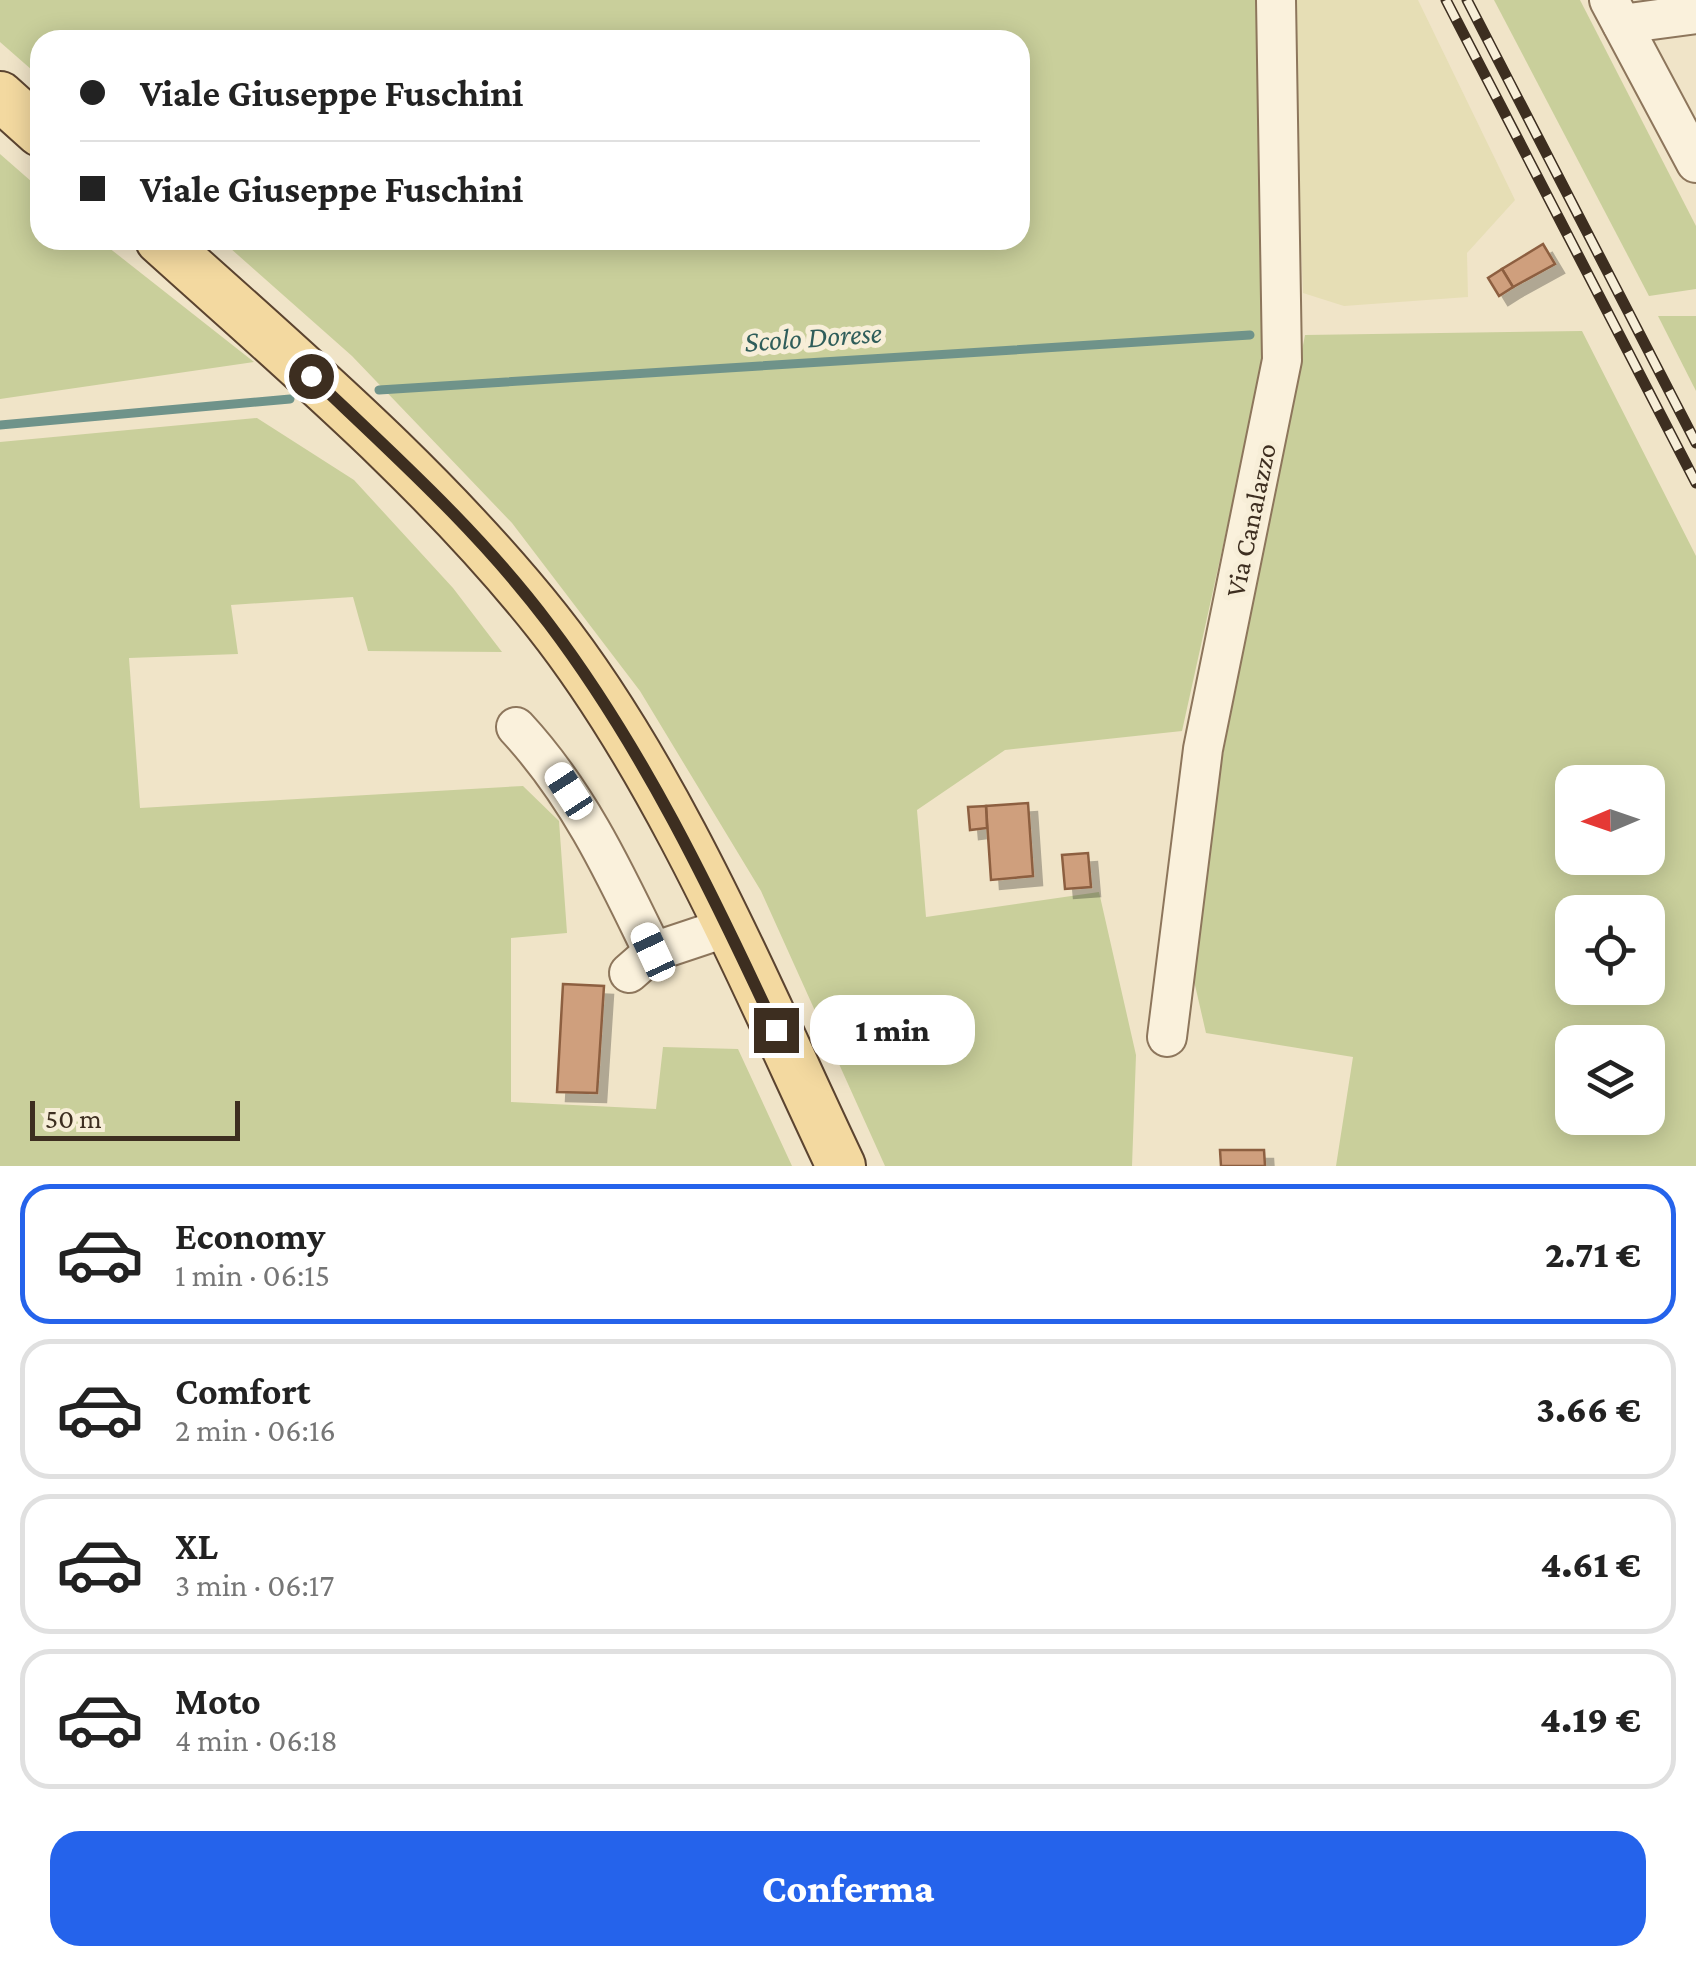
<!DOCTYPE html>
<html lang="it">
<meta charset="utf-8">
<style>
:root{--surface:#fff;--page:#f6f6f6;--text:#222;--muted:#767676;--line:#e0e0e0;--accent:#2563eb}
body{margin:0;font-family:"Crimson Pro",serif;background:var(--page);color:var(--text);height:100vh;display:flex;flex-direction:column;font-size:38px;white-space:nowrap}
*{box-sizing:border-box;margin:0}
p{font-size:32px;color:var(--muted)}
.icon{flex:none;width:55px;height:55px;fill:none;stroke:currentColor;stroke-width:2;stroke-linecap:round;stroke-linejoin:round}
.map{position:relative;height:1166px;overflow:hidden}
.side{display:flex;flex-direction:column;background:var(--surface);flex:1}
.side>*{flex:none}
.banner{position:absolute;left:30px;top:30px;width:1000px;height:220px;border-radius:30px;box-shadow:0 5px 25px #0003;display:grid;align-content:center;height:220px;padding:0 50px;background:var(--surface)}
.needle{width:65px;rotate:268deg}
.buttons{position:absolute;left:1555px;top:765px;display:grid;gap:20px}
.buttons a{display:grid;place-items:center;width:110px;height:110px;border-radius:20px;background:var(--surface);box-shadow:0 5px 25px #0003;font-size:50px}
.scale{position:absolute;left:30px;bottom:25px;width:210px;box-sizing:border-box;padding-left:10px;border:5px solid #3d2e20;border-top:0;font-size:28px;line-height:35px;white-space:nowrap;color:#3d2e20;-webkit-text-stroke:8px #f7eed8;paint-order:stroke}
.end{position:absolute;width:45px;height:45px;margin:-22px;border:12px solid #3d2e20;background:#fff;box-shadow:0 0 0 5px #fff}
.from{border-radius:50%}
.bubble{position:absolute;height:70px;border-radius:30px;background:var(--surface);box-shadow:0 5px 25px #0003;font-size:32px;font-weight:800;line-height:70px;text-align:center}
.car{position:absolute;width:30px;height:60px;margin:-30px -15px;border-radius:12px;box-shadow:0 0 8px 2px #0007;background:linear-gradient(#fff 24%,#345 0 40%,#fff 0 76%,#345 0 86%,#fff 0)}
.banner b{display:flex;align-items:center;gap:35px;height:95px;font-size:38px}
.banner b+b{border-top:2px solid var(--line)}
.banner i{width:25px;height:25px;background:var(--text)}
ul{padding:18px 0 0;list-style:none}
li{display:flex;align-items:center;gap:30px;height:140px;margin:0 20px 15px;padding:0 30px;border:5px solid var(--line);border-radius:30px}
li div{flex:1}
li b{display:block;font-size:38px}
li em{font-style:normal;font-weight:800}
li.active{border-color:var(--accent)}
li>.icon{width:90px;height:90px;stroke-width:1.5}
.action{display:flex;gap:20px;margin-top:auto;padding:20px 50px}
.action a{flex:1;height:115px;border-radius:30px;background:var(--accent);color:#fff;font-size:40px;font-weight:800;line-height:115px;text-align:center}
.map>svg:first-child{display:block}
</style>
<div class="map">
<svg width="1696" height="1166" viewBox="0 0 1696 1166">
<defs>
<filter id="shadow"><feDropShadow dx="9" dy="9" stdDeviation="0" flood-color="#0004"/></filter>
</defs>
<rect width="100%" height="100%" fill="#f0e4c8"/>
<polygon fill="#e6deb5" points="1291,0 1418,0 1515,200 1467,253 1468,297 1344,306 1303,293"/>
<g fill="#c9cf9b" fill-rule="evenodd">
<polygon points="0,0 1256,0 1268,342 1182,731 1005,750 917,810 926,917 1099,892 1136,1055 1132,1166 885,1166 761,891 640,691 512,523 352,356 221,240 1020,240 1020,40 40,40 40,77 0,42"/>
<polygon points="1494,0 1580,0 1696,226 1696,289 1649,296"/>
<polygon points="0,154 40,189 40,240 99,240 254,362 0,399"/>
<polygon points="1658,316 1696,316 1696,391"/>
<path d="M 1582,331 L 1696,556 L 1696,1166 L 1336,1166 L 1353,1057 L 1206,1033 L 1192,972 L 1219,775 L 1305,335 ZM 1572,782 L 1648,782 L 1648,858 L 1572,858 ZM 1572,912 L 1648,912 L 1648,988 L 1572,988 ZM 1572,1042 L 1648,1042 L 1648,1118 L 1572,1118 Z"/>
<polygon points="257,418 354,480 453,588 502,652 368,651 353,597 231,605 238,654 129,658 140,808 523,786 559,821 567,933 511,938 511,1102 656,1109 663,1047 738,1049 792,1166 0,1166 0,442"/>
</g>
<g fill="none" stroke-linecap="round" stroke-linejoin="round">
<g stroke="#6f938a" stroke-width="9">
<polyline points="379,390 1250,335"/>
<polyline points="0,425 290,399"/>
</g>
</g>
<g fill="#cf9f7d" stroke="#8d5f41" stroke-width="2.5" filter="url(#shadow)">
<polygon points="1543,244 1555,264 1513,287 1502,269"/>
<polygon points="1502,269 1513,287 1499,296 1488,278"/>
<polygon points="1028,803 1033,876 991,880 986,806"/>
<polygon points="986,806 987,828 970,830 968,807"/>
<polygon points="1088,853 1091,887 1065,889 1062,855"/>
<polygon points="563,984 604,986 597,1093 557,1092"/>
<polygon points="1220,1150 1264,1150 1265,1166 1221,1166"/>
</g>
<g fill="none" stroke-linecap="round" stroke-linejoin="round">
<g stroke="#8d765c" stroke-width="42">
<g id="minor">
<polyline points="1609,0 1696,163"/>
<polyline points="1622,24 1696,14"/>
<path d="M 516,727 C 578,794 614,871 653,952"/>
<polyline points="629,973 653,952 728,927"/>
<polyline points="1167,1037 1203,749 1282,360 1276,0"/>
</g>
</g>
<g stroke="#5b4430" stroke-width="52">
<g id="major">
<polyline points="0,96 40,132"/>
<path d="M 160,240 C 294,361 434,479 547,621 C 669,775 757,989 841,1166"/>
</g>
</g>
<use href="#minor" stroke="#faf1dc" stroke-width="38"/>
<use href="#major" stroke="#f3d9a0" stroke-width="48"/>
<g stroke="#3d2e20" stroke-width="11">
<g id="rail">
<polyline points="1446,0 1696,483"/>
<polyline points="1467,0 1696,443"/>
</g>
</g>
<use href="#rail" stroke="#f7eed8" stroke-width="8" stroke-dasharray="22" stroke-linecap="butt"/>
</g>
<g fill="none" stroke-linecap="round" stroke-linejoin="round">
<path stroke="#3d2e20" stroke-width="12" d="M 311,376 C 394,455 480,532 549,624 C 642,747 711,890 776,1030"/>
</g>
<g text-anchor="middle" stroke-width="10" stroke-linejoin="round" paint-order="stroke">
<g font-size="28" fill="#3d2e20" stroke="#f7eed8">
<text transform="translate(1250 520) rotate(-78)" y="10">Via Canalazzo</text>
</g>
<g font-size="30" font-style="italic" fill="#2f5d5a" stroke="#f7eed8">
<text transform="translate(813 337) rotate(-4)" y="10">Scolo Dorese</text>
</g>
</g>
</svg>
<div class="buttons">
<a><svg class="needle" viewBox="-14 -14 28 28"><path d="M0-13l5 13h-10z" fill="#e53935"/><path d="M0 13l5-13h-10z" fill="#767676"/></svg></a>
<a><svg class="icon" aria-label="locate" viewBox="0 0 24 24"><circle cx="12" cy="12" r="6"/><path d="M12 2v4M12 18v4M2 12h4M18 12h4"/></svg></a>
<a><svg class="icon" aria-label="layers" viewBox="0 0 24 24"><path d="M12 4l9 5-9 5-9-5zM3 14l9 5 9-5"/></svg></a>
</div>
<div class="scale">50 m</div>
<i class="end from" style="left:311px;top:376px"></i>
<i class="end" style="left:776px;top:1030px"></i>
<div class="bubble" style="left:810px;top:995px;width:165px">1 min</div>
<i class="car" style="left:569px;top:791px;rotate:327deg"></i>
<i class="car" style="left:653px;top:952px;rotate:335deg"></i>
<div class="banner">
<b><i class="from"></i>Viale Giuseppe Fuschini</b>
<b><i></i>Viale Giuseppe Fuschini</b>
</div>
</div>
<section class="side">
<ul>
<li class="active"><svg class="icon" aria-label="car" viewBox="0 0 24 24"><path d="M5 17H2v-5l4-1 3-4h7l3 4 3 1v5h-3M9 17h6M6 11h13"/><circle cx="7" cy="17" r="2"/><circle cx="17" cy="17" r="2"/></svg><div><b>Economy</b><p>1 min · 06:15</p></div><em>2.71 €</em></li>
<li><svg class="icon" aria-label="car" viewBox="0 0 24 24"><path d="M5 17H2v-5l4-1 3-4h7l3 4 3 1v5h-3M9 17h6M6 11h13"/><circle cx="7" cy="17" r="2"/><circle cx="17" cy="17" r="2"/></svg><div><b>Comfort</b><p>2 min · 06:16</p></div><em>3.66 €</em></li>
<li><svg class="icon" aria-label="car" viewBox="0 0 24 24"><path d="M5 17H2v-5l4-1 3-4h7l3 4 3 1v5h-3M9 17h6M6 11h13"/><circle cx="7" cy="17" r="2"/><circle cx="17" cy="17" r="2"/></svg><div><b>XL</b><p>3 min · 06:17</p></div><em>4.61 €</em></li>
<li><svg class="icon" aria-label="car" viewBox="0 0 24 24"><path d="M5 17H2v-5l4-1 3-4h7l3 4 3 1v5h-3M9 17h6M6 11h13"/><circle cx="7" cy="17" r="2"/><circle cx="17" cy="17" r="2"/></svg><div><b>Moto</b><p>4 min · 06:18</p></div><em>4.19 €</em></li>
</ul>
<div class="action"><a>Conferma</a></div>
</section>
